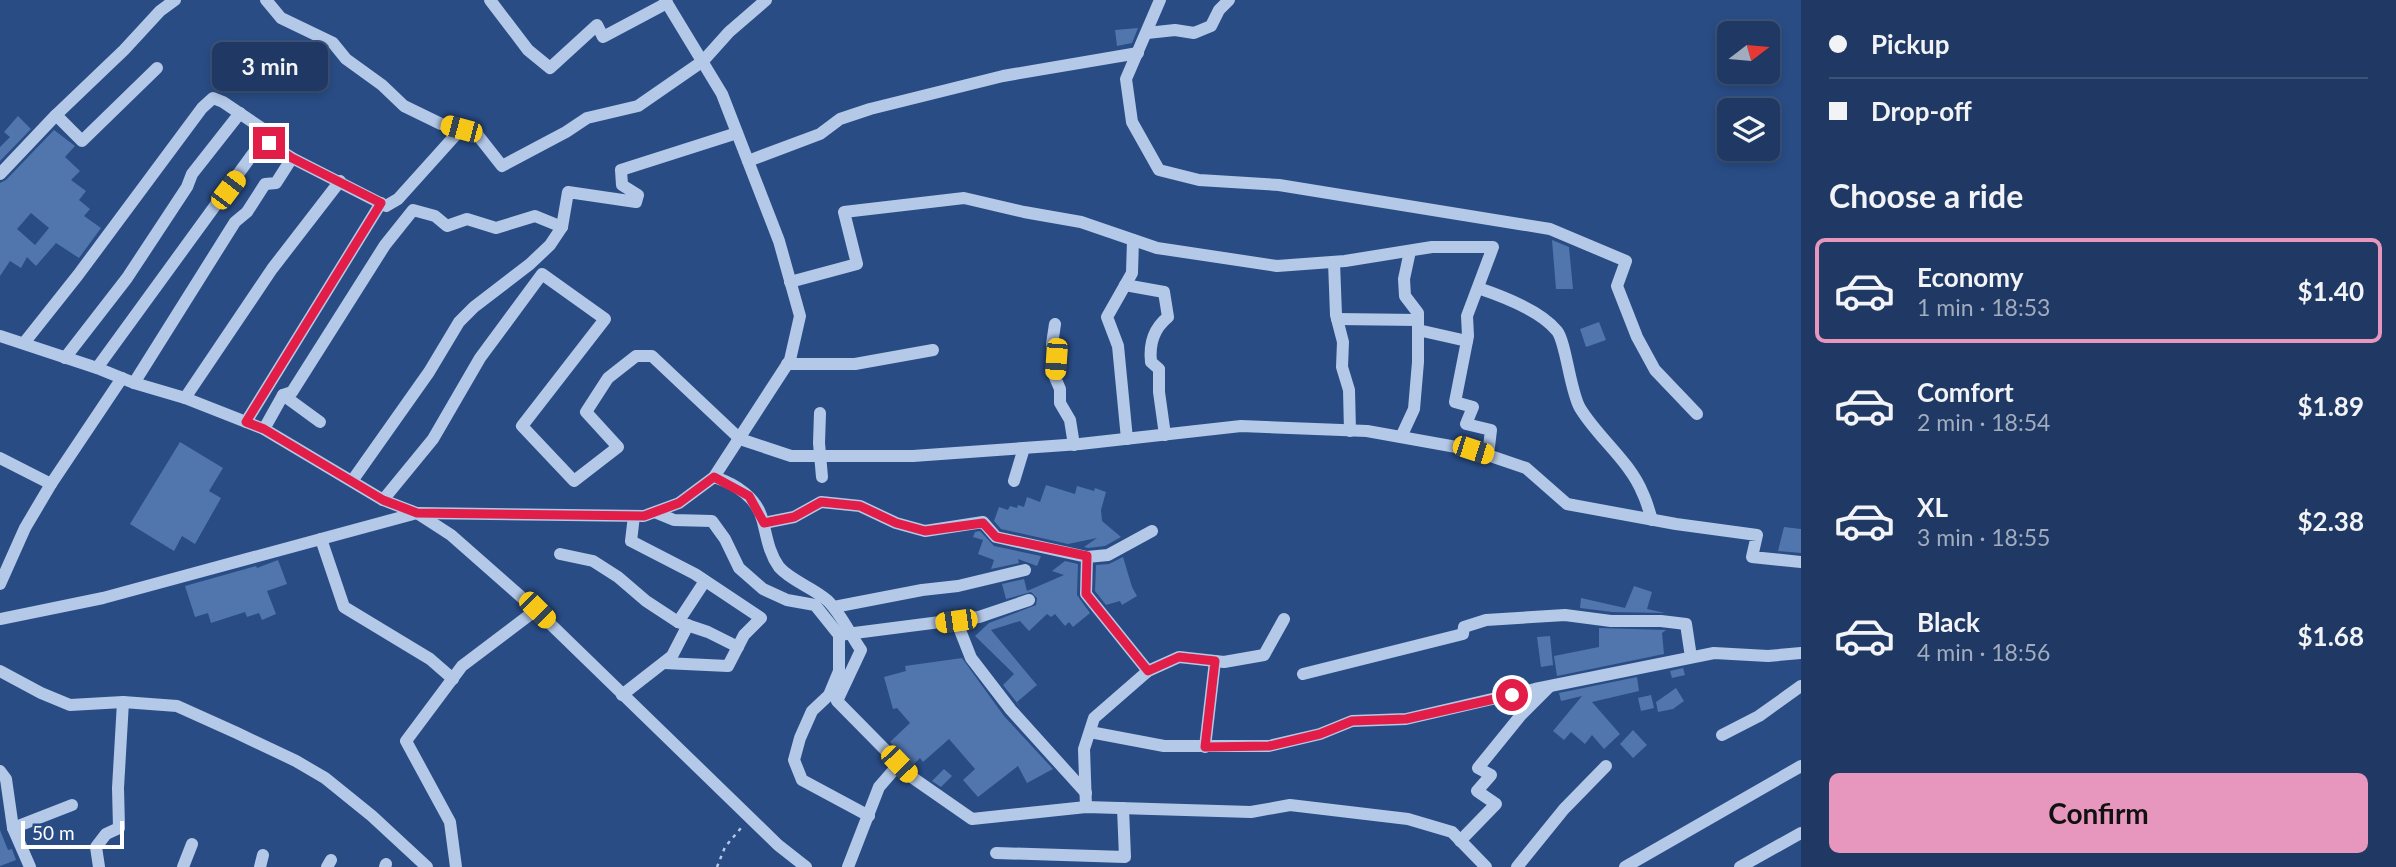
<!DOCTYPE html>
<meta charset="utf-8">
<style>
:root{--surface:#1f3964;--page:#2c446d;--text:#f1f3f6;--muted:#a1acbf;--line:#3c5378;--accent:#e797bd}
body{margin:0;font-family:Lato,sans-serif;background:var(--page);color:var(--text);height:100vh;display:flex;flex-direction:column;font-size:26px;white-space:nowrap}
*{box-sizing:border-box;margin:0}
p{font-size:23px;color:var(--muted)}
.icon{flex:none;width:38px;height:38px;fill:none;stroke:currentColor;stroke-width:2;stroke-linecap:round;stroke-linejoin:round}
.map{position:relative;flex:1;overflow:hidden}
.side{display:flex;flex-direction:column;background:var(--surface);width:595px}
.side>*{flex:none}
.guide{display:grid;align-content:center;height:154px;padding:0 28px;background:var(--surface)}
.needle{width:46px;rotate:74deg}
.buttons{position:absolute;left:1717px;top:21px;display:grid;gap:14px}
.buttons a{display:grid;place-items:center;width:63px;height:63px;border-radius:10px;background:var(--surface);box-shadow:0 4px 10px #0003,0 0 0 2px var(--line);font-size:35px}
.scale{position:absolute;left:21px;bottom:18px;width:103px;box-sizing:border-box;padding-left:7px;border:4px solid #fff;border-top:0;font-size:19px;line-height:24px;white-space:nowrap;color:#fff;-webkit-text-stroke:5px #294c85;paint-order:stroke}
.end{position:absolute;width:32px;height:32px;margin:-16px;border:9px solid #e11d48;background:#fff;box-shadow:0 0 0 4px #fff}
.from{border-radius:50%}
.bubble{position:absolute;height:49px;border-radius:10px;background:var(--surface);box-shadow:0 4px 10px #0003,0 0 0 2px var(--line);font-size:23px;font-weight:700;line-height:49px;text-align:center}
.car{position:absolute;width:21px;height:42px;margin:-21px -10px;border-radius:9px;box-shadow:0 0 5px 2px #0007;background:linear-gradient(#f5c518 24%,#345 0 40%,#f5c518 0 76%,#345 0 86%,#f5c518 0)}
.guide b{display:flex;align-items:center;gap:24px;height:66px;font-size:26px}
.guide b+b{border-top:2px solid var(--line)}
.guide i{width:18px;height:18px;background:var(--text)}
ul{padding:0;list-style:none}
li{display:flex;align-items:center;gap:21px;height:105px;margin:0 14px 10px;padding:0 14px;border:4px solid transparent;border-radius:10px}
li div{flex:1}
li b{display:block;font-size:26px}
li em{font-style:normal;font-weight:700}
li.on{border-color:var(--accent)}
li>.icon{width:63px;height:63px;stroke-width:1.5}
h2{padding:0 28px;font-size:32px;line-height:84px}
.primary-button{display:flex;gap:14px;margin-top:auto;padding:14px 28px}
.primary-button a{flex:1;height:80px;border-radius:10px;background:var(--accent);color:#111;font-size:28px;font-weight:700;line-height:80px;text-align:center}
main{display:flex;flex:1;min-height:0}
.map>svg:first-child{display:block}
</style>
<main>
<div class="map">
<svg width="1801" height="867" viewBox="0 0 1801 867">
<rect width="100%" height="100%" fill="#294c85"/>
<g fill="#5175ad" fill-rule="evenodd">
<polygon points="1138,28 1132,43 1117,46 1115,30"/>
<polygon points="18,116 31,129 0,161 0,147 10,137 4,132"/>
<path d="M 54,130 L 75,146 L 65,157 L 80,171 L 71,180 L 86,191 L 79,200 L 90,209 L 84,216 L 101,228 L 79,258 L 56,243 L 36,266 L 27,257 L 21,268 L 10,261 L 0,276 L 0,183 L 6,180 ZM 31,213 L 49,228 L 35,245 L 17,229 Z"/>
<polygon points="1552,240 1569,247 1573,289 1556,289"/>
<polygon points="1599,322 1606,340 1586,347 1580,329"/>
<polygon points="180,442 223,468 209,491 221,498 195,544 182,536 174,551 130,524"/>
<polygon points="1046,485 1075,494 1077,486 1094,491 1095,488 1106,492 1101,510 1102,521 1121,537 1105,546 1088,548 1084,547 1097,538 1068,544 1001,529 994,521 999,507 1008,510 1010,506 1017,508 1018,505 1024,507 1027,497 1040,502"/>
<polygon points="1784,527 1801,529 1801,553 1778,551"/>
<polygon points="980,531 994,546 1041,556 1037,566 1018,559 1019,563 991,569 994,560 978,554 983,540 973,537 975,532"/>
<polygon points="1123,557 1132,587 1137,596 1122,605 1120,601 1106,605 1095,591 1096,565 1109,564"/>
<polygon points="278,560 287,584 267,591 276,614 262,620 259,613 247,617 245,612 211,623 208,613 195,617 185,586 256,566 257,568"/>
<polygon points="1065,561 1078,564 1077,595 1090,613 1073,627 1069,622 1065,626 1055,614 1051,617 1047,614 1029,631 1020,621 991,630 1037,685 1017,702 1022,709 1003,685 1014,674 975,636 989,623 1036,605 1037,598 1031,592 1006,599 1002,584 1024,579 1027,591 1064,575 1052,571"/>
<polygon points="1634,586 1652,592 1647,609 1665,613 1612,612 1580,608 1581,598 1625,608"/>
<polygon points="1599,628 1666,630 1662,633 1664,654 1557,676 1554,656 1599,647"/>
<polygon points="1550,636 1553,665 1541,667 1537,637"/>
<polygon points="962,658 1004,716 1053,769 1027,783 1018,766 978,797 963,780 975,769 949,739 923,762 920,758 913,765 890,742 910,723 897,708 893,709 884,677 906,671 905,666"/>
<polygon points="1683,668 1685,675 1672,678 1670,671"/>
<polygon points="1637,677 1639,691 1592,702 1620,734 1604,749 1592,735 1585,744 1571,732 1564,740 1553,731 1582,696 1561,701 1559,693"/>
<polygon points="1676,688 1684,701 1673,709 1658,712 1656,702"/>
<polygon points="1651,695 1654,708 1641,711 1638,698"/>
<polygon points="1633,730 1647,745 1633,758 1620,744"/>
<polygon points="944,769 952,776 941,787 932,781"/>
<polygon points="0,830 8,850 12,849 16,860 0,866"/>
</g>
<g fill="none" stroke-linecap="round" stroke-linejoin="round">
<polyline stroke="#b4c8e7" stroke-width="2.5" stroke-dasharray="3.5 5" stroke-linecap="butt" points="717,867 725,847 741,828"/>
<g stroke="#b4c8e7" stroke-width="12">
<polyline points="266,0 281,18 333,43 346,59 382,85 404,106 441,124 476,133 502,166 566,132 587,118 638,106 703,61 729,32 766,0"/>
<polyline points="490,0 528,50 550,68 597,25 603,37 667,3"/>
<polyline points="1160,0 1126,79 1132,122 1159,170 1199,180 1279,185 1550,229 1626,261 1617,286 1637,337 1655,370 1697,414"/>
<polyline points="1147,33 1175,30 1194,33 1211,26 1219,10 1229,0"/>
<polyline points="56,115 82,141 157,68"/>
<polyline points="748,161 820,134 840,119 870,109 1003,76 1138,53"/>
<polyline points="0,174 56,115 124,50 160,11 175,0"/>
<polyline points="1334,262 1336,315 1343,342 1342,367 1349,390 1350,431"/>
<polyline points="790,282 857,264 844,212 964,198 1024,212 1081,222 1157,248 1277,266 1345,261 1432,247 1493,247 1467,316 1468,336 1455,402 1473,407 1466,424 1491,430 1488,455"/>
<path d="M 1125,285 L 1164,292 L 1168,317 C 1153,329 1149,344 1151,362 L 1159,369 L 1159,392 L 1165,435"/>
<path d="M 1478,288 C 1502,296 1541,311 1557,331 C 1566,342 1570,391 1580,408 C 1598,438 1630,461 1643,494 C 1647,502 1649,511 1652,520"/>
<polyline points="1337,319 1418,320"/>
<polyline points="1055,324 1052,344 1056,359 1054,375 1060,389 1060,403 1070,420 1074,445"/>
<polyline points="1418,330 1467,341"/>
<polyline points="0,336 97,368 134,383 185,398 264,429 383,500 417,513 451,535 536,610 778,845 806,867"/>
<polyline points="24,343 78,275 202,108 213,98 223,102 272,135 269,143 292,158 386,206 398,199 461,129"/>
<polyline points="65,358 127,278 187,187 192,174 240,113"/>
<polyline points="787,364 855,364 933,350"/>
<polyline points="97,368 268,133"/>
<polyline points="134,383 235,222 247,212 265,184 276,183 292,158"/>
<polyline points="283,395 320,422"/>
<polyline points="185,398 272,269 340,181"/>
<polyline points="820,413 819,443 822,477"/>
<polyline points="246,422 381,203"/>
<polyline points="264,429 283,395 292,392 385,245 413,210 435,216 447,226 467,219 496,228 535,216 562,227"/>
<polyline points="1401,437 1414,409 1418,362 1418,313 1405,296 1404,279 1410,251"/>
<polyline points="1127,439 1118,346 1107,317 1132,273 1133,240"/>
<polyline points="0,458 51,484 122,378"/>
<path d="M 714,477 C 736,484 758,498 763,522 C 767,538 769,553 779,567 C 791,581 814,588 828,601 C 841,614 850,634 861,650 L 837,701 L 913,778 L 972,819 L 1086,807 L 1251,812 L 1290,805 L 1408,819 L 1452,832 L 1486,867"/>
<polyline points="352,481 429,372 459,322 474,307 530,264 550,245 562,227 568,192 636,202 638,195 622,185 621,170 737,133"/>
<polyline points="1014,481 1024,448"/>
<polyline points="383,500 433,439 480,358 542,274 605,319 522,426 574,481 618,447 586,412 608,378 636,356 652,356 740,439 791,456 913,456 1080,444 1241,426 1367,431 1473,450 1526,468 1567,504 1676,524 1757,535 1752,557 1801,562"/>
<polyline points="657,513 674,520 712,521 725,539 739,568 763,589 787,600 815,605 839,635 979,617 1029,600"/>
<polyline points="634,516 631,541 695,574 761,618 744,635 728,666 664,663"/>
<polyline points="764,523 794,517 821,502 860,506 896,523 925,531 983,522 996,537 1087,557 1108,555 1152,531"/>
<polyline points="321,539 344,607 430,659 453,679"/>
<polyline points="560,554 593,561 618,577 646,601 678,622 708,632 738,647"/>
<polyline points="1087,557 1086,594 1148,671"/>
<polyline points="0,584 25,528 51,484"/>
<polyline points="834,607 922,590 958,586 1025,570"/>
<polyline points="0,619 103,598 417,513 644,516 679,503 714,477 790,360 800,316 779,241 722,94 665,0"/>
<polyline points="956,620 971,658 1011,710 1086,793"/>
<polyline points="678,622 705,581"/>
<polyline points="839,635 839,671 829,695 812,711 800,738 794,760 802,780 869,816"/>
<polyline points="0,671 41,693 70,705 123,702 177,706 237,733 296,761 325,778 372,816 427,867"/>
<polyline points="1303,674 1463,634 1464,627 1486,620 1565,615 1611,621 1661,621 1686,624 1691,657"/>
<polyline points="622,695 672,656 688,625"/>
<polyline points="1090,732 1164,746 1269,746 1320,734 1352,721 1406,719 1535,689 1714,653 1768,656 1801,653"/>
<polyline points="1722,735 1759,716 1801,686"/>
<polyline points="1205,747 1215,661"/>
<polyline points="0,771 6,779 13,828 30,867"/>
<polyline points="1086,807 1084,749 1094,718 1148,671 1179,657 1224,662 1264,655 1284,619"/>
<polyline points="13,828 72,805"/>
<polyline points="1460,841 1496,804 1477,791 1491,775 1478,768 1521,715 1549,687"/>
<polyline points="996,853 1125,857 1123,808"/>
<polyline points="99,867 96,847 106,834 119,828 118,788 123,702"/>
<polyline points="183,867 192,844"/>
<polyline points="260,867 263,855"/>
<polyline points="327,867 331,860"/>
<polyline points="385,867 386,864"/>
<polyline points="456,867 450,822 406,741 462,666 536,610"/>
<polyline points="848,867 879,787 899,764"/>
<polyline points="1517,867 1564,809 1606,766"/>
<polyline points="1625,867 1801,766"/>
<polyline points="1740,867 1801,833"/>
</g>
</g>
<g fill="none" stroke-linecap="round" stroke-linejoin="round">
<polyline stroke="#e11d48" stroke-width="9" points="269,143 292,158 381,203 246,422 264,429 383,500 417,513 644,516 679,503 714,477 749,496 764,523 794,517 821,502 860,506 896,523 925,531 983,523 996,537 1087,556 1086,594 1148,671 1179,657 1215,661 1205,747 1269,746 1320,734 1352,721 1406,719 1512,695"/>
</g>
</svg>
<div class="buttons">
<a><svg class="needle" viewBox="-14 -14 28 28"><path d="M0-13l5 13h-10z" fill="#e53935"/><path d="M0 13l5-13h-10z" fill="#a1acbf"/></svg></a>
<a><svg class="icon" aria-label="layers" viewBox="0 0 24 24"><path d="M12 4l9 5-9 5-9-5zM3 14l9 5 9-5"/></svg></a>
</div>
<div class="scale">50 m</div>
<i class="end from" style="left:1512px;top:695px"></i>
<i class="end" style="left:269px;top:143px"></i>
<div class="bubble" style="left:212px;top:42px;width:116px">3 min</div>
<i class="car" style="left:461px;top:129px;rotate:285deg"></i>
<i class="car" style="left:228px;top:190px;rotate:37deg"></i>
<i class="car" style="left:1056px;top:359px;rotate:184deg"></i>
<i class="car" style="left:1473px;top:450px;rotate:108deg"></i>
<i class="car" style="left:537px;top:610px;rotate:135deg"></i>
<i class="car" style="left:956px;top:621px;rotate:262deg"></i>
<i class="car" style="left:899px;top:764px;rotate:136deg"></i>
</div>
<section class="side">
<div class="guide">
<b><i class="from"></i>Pickup</b>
<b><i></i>Drop-off</b>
</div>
<h2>Choose a ride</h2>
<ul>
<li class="on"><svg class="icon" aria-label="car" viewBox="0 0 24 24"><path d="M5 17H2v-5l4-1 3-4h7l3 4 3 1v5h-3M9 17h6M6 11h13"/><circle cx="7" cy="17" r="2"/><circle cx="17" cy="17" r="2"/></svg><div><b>Economy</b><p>1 min · 18:53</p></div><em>$1.40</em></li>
<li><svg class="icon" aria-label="car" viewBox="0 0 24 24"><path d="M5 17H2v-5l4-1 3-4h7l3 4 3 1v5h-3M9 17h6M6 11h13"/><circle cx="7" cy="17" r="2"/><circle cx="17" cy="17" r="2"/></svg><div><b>Comfort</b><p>2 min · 18:54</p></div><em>$1.89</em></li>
<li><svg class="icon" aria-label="car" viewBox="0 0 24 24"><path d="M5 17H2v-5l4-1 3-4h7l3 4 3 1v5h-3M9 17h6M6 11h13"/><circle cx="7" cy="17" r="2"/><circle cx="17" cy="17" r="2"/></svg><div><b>XL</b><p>3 min · 18:55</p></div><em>$2.38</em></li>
<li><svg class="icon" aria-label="car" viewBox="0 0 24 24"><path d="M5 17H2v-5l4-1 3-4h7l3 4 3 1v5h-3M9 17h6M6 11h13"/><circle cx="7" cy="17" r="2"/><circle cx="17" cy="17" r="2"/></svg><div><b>Black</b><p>4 min · 18:56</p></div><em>$1.68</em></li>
</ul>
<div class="primary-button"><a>Confirm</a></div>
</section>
</main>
